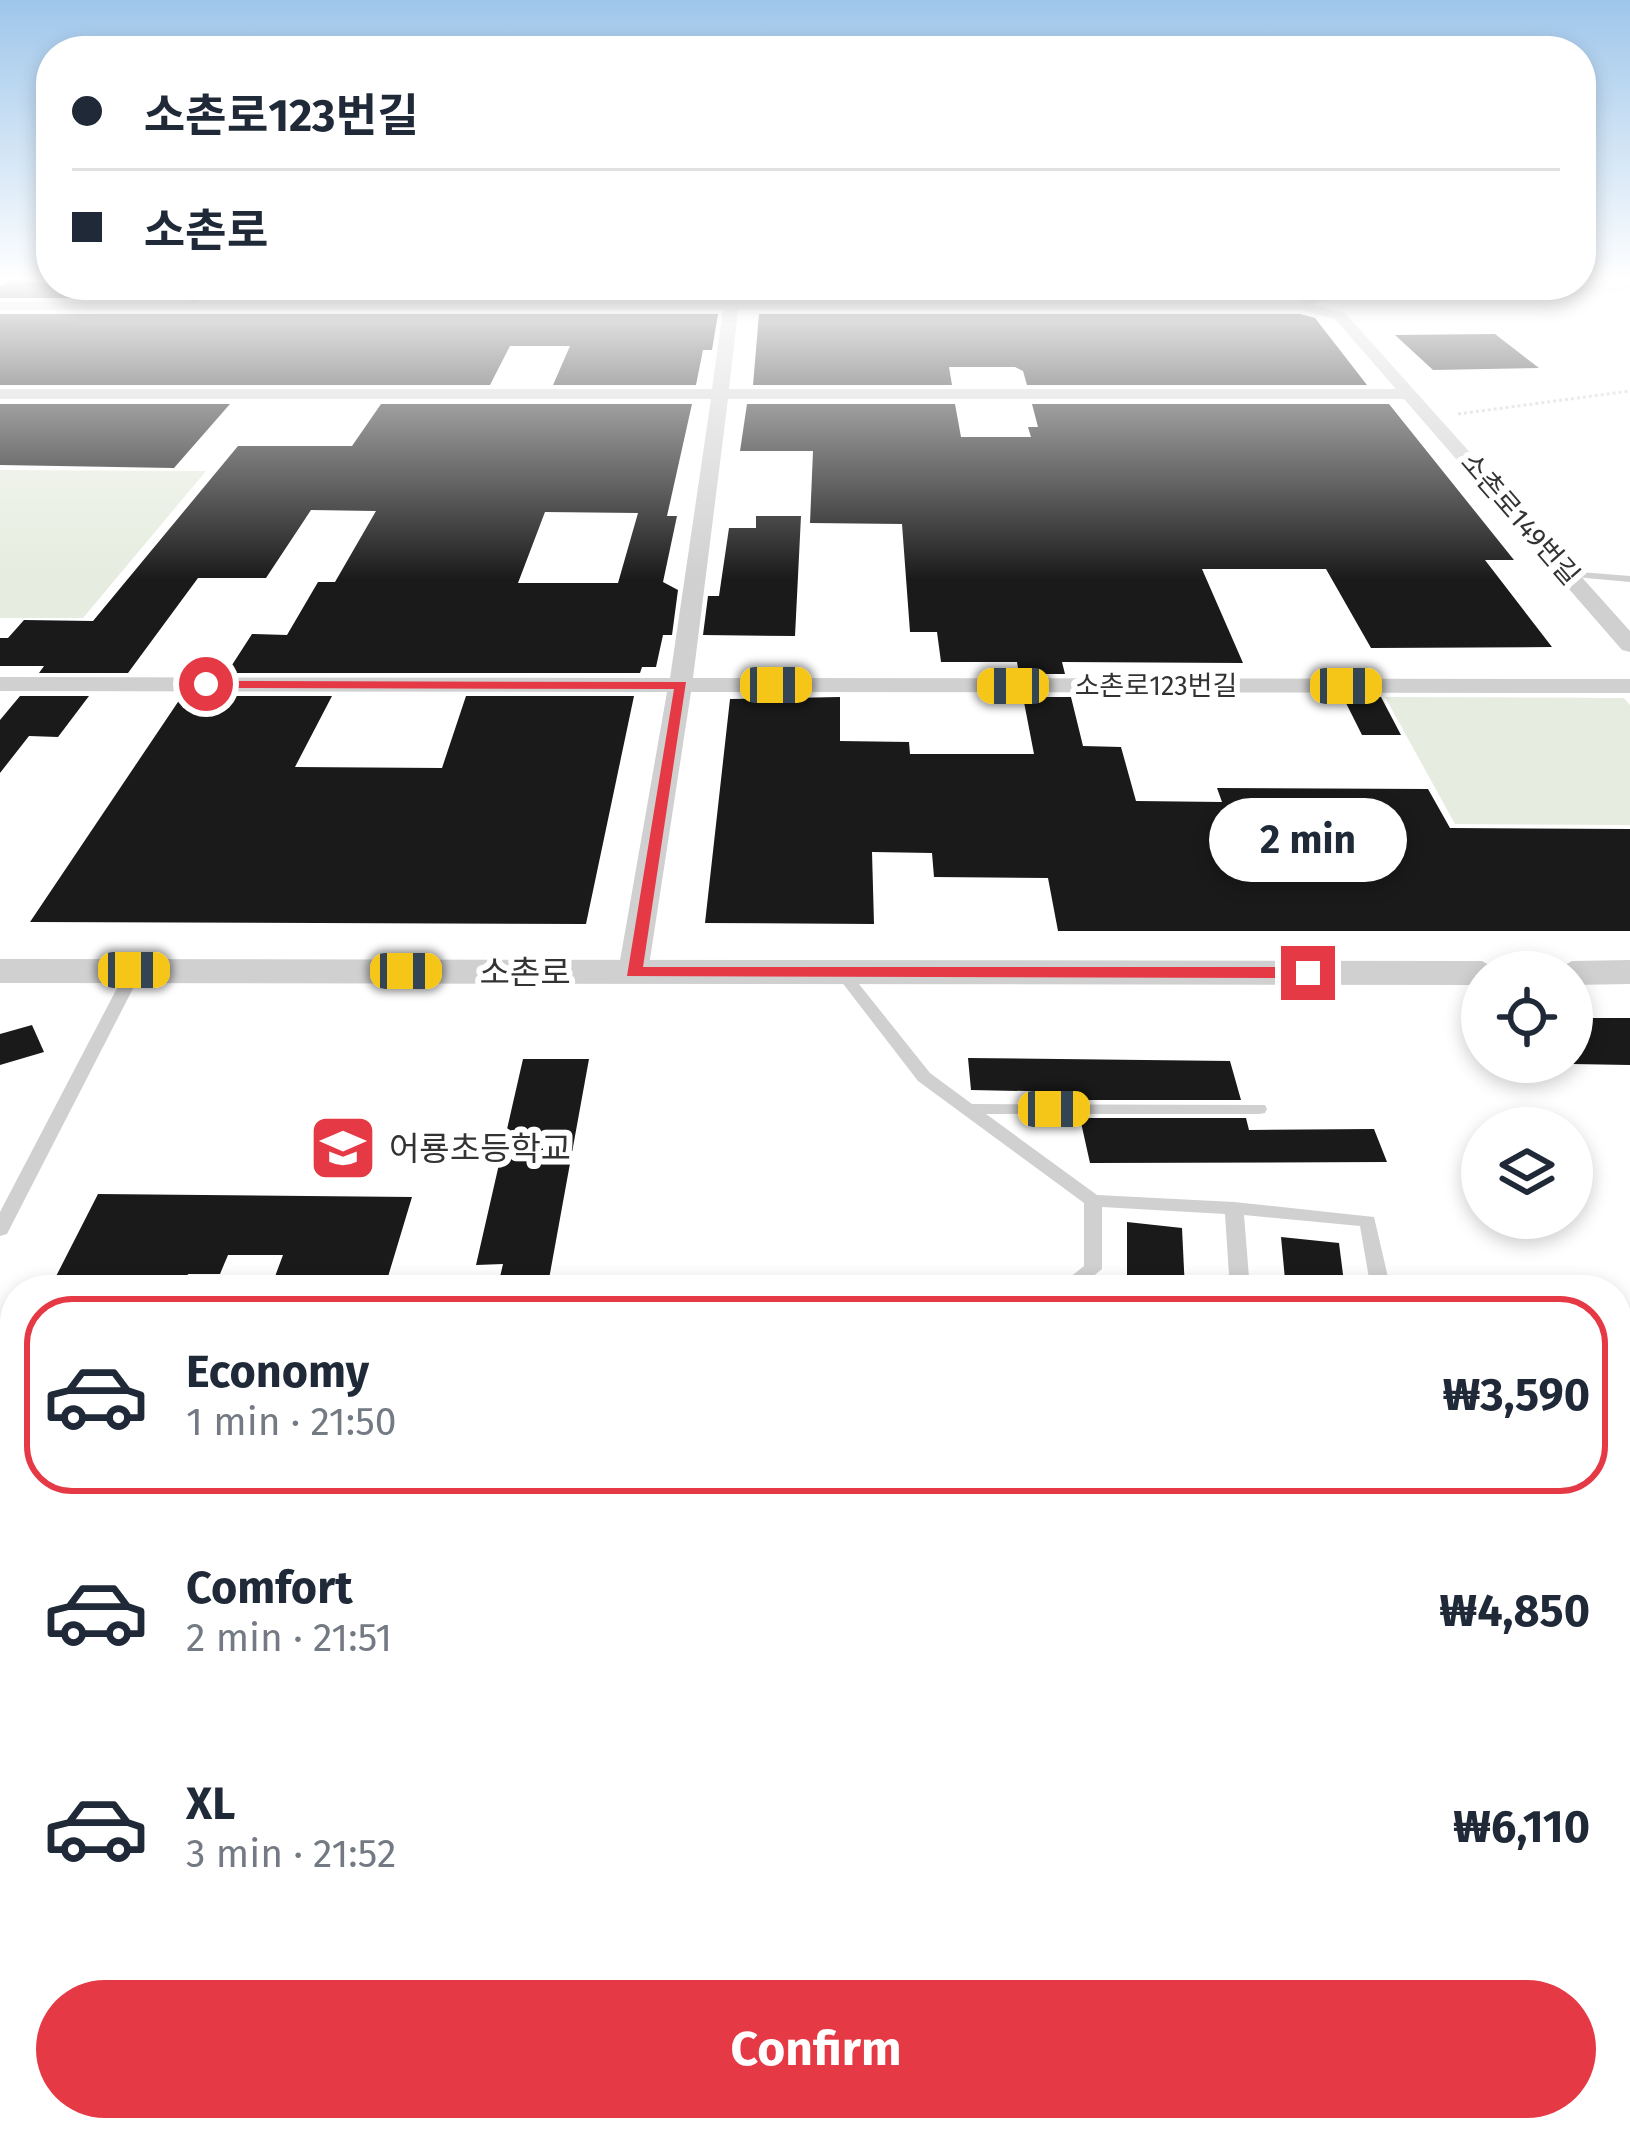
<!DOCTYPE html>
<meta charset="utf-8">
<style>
:root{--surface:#fff;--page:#f6f6f7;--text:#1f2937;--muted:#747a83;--line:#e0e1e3;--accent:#e63946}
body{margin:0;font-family:"Fira Sans","Noto Sans KR",sans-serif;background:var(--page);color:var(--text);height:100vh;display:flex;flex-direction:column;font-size:45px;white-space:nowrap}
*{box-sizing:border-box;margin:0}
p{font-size:39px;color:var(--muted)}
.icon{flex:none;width:66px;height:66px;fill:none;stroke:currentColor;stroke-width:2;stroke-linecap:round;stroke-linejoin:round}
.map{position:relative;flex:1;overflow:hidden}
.details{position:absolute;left:0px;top:1275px;width:1632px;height:867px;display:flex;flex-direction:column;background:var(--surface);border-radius:48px 48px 0 0;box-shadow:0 6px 18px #0003}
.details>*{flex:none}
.banner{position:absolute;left:36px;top:36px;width:1560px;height:264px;border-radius:48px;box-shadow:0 6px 18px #0003;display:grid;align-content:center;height:264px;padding:0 36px;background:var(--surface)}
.controls{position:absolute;left:1461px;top:951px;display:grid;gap:24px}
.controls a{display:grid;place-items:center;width:132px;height:132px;border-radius:50%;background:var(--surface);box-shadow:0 6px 18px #0003;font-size:60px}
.end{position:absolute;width:54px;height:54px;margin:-27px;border:15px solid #e63946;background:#fff;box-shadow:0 0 0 6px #fff}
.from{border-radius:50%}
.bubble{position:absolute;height:84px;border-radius:42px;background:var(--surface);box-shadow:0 6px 18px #0003;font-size:39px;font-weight:700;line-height:84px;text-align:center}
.car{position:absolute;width:36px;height:72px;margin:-36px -18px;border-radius:15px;box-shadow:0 0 9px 3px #0007;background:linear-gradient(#f5c518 24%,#345 0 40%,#f5c518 0 76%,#345 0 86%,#f5c518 0)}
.banner b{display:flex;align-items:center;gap:42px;height:114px;font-size:45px}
.banner b+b{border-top:3px solid var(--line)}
.banner i{width:30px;height:30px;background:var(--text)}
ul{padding:21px 0 0;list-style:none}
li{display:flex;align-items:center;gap:36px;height:198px;margin:0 24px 18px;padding:0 12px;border:6px solid transparent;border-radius:48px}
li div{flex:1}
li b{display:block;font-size:45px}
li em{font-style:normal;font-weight:700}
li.current{border-color:var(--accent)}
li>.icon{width:108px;height:108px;stroke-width:1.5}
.primary-button{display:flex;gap:24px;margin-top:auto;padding:24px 36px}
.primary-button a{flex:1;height:138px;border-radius:72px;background:var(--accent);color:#fff;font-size:48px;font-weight:700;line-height:138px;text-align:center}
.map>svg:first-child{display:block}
</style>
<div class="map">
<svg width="1630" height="2140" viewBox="0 0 1630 2140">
<rect width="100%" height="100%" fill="#fff"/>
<g fill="#e6ecdf">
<polygon points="1581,280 1630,280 1630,289 1603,295 1434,292 1436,299 1378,296 1378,285 1581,285"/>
<polygon points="0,470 206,471 83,618 0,618"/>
<polygon points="1385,697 1624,698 1630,705 1630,825 1455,824"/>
</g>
<g fill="#1a1a1a" fill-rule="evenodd">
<polygon points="13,280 103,289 198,287 188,298 0,298 0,286"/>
<polygon points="395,285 416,285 416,290 571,291 565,298 369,298 371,286"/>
<polygon points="0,314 718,314 712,350 703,350 696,385 553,385 570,346 510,346 490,385 0,385"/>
<polygon points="759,314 1300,314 1315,318 1367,385 1027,385 1023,371 1015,367 949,367 952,385 753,385"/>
<polygon points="1495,334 1539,368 1433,370 1395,335"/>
<polygon points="0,404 230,404 174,468 0,465"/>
<path d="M 381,404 L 692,404 L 667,516 L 677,516 L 663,582 L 678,590 L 672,635 L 663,635 L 656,667 L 642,667 L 640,673 L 197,673 L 203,664 L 232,665 L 252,634 L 287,635 L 318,582 L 335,582 L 376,511 L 311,510 L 266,578 L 198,578 L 128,673 L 39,673 L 44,666 L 0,666 L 0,638 L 8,638 L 24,620 L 93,621 L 238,446 L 352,446 ZM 545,512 L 638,513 L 618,583 L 518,583 Z"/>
<polygon points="747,404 955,404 961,437 1031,437 1028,427 1038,427 1032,404 1389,404 1514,560 1485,560 1552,647 1371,648 1326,569 1202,569 1243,663 1062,662 1065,674 1019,674 1017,662 941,662 937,632 910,632 902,524 810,523 813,451 740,451"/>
<polygon points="756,516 801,516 795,636 703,635 708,596 719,596 729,528 756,528"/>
<polygon points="20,696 89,696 58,737 29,736 0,773 0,720"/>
<polygon points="182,696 332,696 295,767 442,768 466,696 634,696 586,924 30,922"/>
<polygon points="840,697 840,741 909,742 910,754 1034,754 1023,697 1071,697 1083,746 1121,747 1136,801 1222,802 1217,788 1428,789 1450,828 1630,829 1630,931 1058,931 1048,878 934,877 932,853 872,852 874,924 705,923 730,699"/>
<polygon points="1343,697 1381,697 1401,735 1362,735"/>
<polygon points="1572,1018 1630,1018 1630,1065 1572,1064"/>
<polygon points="32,1025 44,1052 0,1065 0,1034"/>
<polygon points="968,1058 1230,1061 1241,1100 1076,1100 1075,1092 971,1090"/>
<polygon points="523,1059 589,1059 547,1290 497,1290 503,1264 476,1265"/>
<polygon points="1080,1118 1246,1118 1249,1130 1374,1129 1387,1162 1090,1163"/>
<polygon points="98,1194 412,1197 384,1290 270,1290 283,1255 228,1255 220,1274 188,1274 182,1290 49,1290"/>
<polygon points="1127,1222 1182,1228 1185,1290 1127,1290"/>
<polygon points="1281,1237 1339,1243 1345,1290 1286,1290"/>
</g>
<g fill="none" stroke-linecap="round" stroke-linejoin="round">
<polyline stroke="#cdcdcd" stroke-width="3" stroke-dasharray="3 3" stroke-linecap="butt" points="1458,414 1630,391"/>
<g fill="#d0d0d0" fill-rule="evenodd">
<polygon points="206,285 213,285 191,308 185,308"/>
<polygon points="1568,571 1630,576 1630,582 1564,576 1564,572"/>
<polygon points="134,966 142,971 9,1230 7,1234 0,1236 0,1212 126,971"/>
<polygon points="842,967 847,969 930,1073 972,1104 1265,1105 1267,1109 1265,1113 1259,1114 986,1114 1097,1195 1234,1202 1374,1217 1391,1290 1371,1290 1360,1226 1244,1215 1250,1290 1230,1290 1225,1214 1102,1207 1102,1269 1077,1290 1054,1290 1084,1266 1084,1203 918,1081 834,972"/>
<polygon points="263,2127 293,2127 288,2140 258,2140"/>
<polygon points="497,2127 527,2127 524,2140 494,2140"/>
<polygon points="747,2127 777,2127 776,2140 746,2140"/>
<rect x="983" y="2127" width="30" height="13"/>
<polygon points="1298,2127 1328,2127 1329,2140 1299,2140"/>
<polygon points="1520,2127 1550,2127 1552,2140 1522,2140"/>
</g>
<path fill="#d0d0d0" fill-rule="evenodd" d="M 1324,291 L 1331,295 L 1314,305 L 1345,313 L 1630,631 L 1630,652 L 1622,650 L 1404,399 L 728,399 L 693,678 L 1630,679 L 1630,693 L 691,692 L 648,972 L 633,981 L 618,972 L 667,692 L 0,691 L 0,677 L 670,678 L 711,399 L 0,399 L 0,389 L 712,389 L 723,310 L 0,310 L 0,302 L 1299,302 ZM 738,310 L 1301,310 L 1335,319 L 1396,389 L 729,389 Z"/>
<g fill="#d0d0d0" fill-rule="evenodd">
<polygon points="0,959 1482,961 1501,972 1482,972 1482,985 0,983"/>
<polygon points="1630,960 1630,984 1572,985 1572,972 1553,972 1572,961"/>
</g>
</g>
<linearGradient id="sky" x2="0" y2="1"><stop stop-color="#9ec6ea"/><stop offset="0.48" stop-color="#fff"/><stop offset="1" stop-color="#fff" stop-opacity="0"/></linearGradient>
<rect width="1630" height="580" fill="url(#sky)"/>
<polygon fill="#e63946" points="201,681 686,682 643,967 1308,967 1317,973 1308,978 627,976 674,689 206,688"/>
<defs>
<g id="school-square" transform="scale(3.45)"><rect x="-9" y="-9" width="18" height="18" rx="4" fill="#e63946" stroke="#fff"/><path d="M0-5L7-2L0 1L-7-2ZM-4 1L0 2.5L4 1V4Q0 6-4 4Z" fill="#fff"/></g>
</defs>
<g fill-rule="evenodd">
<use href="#school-square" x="343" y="1148"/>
</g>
<g text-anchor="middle" stroke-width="12" stroke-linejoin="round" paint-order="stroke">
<g font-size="27" fill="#333" stroke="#fff">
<text transform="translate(1520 519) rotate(49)" y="9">소촌로149번길</text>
<text x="1156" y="695">소촌로123번길</text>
</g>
<g font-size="33" fill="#333" stroke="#fff">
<text x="525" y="984">소촌로</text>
</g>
<g font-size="33" fill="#333" stroke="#fff" text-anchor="start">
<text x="389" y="1160">어룡초등학교</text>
</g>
</g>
</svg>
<div class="controls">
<a><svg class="icon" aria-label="locate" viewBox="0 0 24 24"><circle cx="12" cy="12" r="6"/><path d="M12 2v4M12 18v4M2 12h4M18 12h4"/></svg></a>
<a><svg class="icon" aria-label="layers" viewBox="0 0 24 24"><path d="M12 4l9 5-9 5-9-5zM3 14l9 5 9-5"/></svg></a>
</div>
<i class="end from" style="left:206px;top:684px"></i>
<i class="end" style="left:1308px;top:973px"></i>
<div class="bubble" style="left:1209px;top:798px;width:198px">2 min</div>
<i class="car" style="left:776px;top:685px;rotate:90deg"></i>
<i class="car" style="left:1013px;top:686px;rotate:270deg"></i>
<i class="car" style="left:1346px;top:686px;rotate:90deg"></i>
<i class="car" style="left:134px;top:970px;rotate:90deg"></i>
<i class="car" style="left:406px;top:971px;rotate:90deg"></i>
<i class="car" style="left:1054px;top:1109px;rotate:90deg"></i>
<div class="banner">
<b><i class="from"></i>소촌로123번길</b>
<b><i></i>소촌로</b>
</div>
<section class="details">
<ul>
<li class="current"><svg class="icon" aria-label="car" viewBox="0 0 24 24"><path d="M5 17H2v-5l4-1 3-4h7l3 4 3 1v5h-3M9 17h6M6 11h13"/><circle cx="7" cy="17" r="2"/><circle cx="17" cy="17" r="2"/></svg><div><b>Economy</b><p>1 min · 21:50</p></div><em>₩3,590</em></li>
<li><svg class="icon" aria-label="car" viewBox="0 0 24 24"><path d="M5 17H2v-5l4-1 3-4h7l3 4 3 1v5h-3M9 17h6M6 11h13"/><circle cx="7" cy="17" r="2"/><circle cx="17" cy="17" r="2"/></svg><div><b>Comfort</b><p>2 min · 21:51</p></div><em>₩4,850</em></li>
<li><svg class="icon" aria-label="car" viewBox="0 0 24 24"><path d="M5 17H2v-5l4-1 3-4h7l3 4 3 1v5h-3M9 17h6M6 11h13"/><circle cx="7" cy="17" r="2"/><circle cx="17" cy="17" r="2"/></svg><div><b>XL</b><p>3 min · 21:52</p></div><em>₩6,110</em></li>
</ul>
<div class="primary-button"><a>Confirm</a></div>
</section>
</div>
